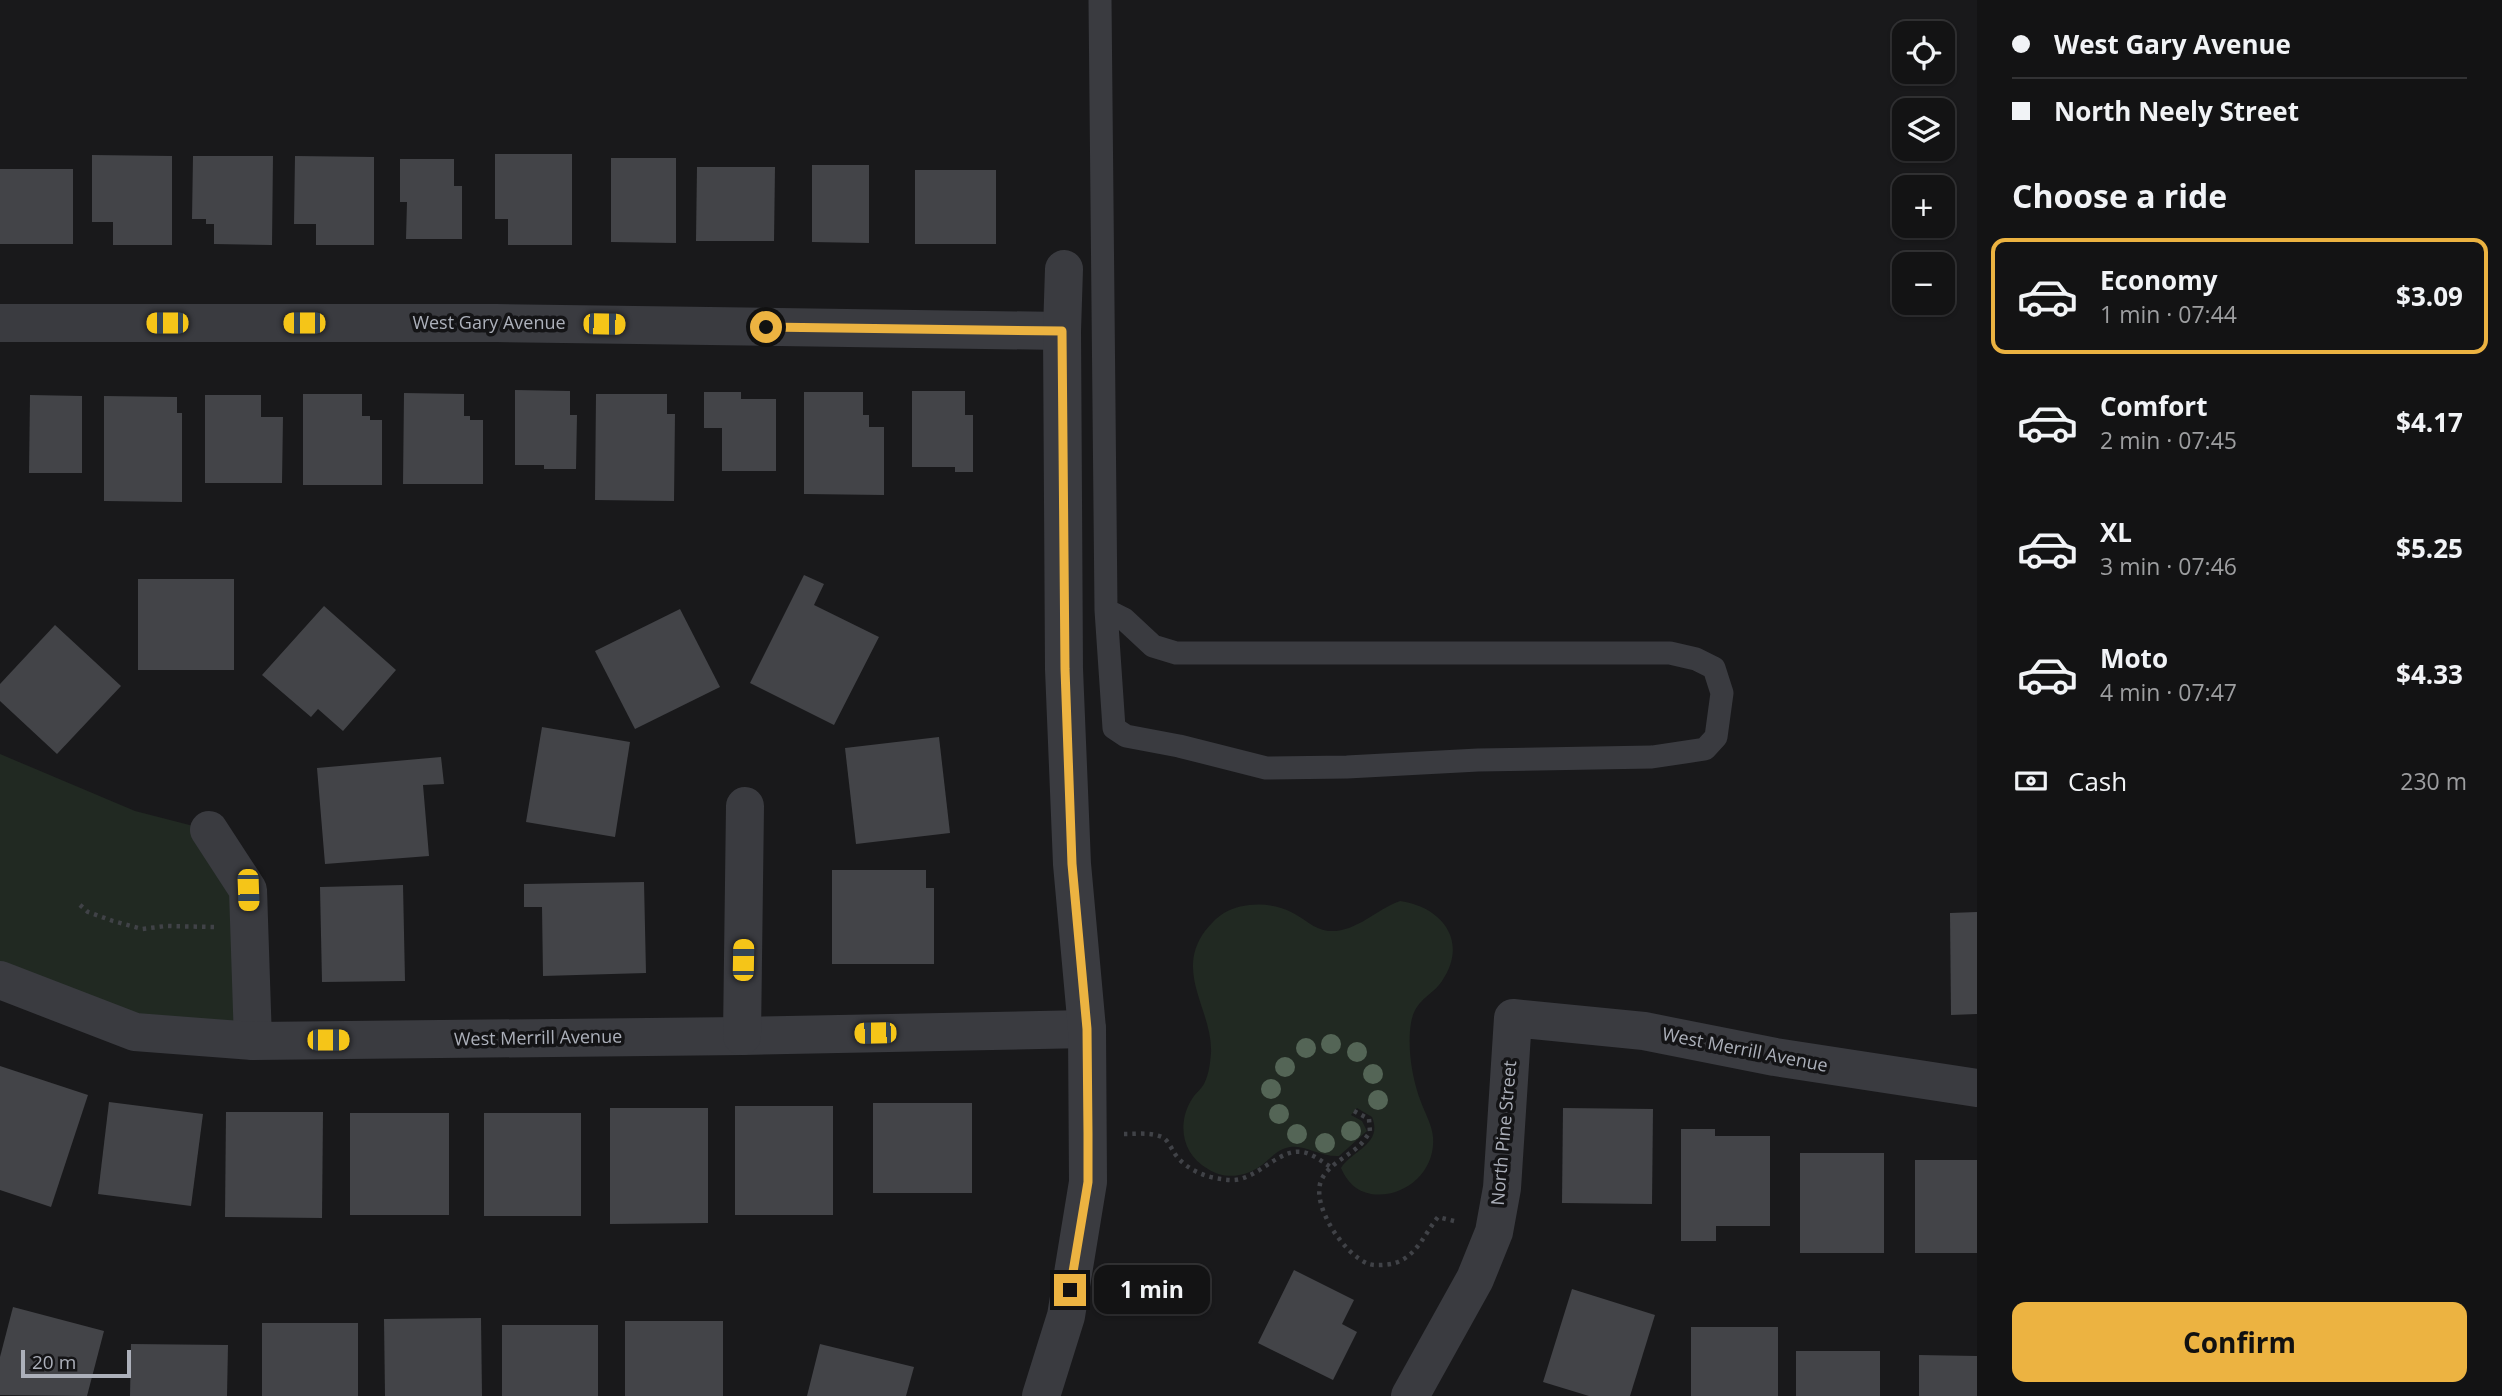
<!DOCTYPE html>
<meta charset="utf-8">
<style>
:root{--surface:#131314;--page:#1c1c1d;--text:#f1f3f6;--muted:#9d9ea0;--line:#323234;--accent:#ecb341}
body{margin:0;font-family:"Open Sans",sans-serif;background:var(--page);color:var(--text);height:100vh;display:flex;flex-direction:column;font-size:26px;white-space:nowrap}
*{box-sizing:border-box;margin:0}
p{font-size:23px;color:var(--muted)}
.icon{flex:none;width:38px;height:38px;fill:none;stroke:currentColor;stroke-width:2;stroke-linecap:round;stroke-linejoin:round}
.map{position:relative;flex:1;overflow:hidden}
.side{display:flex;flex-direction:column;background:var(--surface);width:525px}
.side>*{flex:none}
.banner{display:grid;align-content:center;height:154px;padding:0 35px;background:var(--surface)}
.tools{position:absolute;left:1892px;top:21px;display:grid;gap:14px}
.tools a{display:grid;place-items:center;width:63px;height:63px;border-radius:14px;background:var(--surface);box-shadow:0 2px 5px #0004,0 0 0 2px var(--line);font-size:35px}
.scale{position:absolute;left:21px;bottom:18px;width:110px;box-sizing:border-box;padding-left:7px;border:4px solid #acb0ba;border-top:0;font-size:19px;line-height:24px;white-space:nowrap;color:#acb0ba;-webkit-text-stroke:5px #141416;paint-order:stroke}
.end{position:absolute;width:32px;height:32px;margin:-16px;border:9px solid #ecb341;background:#111;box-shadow:0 0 0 4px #111}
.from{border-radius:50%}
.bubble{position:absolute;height:49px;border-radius:14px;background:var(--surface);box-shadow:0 2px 5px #0004,0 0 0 2px var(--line);font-size:23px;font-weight:700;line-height:49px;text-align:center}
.car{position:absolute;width:21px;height:42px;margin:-21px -10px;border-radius:9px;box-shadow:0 0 5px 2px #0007;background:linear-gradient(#f5c518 24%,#345 0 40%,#f5c518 0 76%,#345 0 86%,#f5c518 0)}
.banner b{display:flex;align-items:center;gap:24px;height:66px;font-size:26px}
.banner b+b{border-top:2px solid var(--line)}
.banner i{width:18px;height:18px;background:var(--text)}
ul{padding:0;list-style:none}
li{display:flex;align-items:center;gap:21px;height:116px;margin:0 14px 10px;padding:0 21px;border:4px solid transparent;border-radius:14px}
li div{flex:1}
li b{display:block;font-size:26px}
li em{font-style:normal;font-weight:700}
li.current{border-color:var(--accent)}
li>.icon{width:63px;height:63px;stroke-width:1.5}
h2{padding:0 35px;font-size:32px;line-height:84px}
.pay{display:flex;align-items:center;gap:18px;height:77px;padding:0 35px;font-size:26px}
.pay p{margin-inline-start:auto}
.primary-button{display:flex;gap:14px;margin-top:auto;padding:14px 35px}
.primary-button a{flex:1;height:80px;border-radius:14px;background:var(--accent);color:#111;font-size:28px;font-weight:700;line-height:80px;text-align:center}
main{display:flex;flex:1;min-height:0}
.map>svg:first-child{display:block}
</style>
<main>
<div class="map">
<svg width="1977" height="1396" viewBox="0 0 1977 1396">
<rect width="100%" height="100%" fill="#19191b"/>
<g fill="#212922">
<polygon points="0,754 135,811 209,830 248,890 253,1041 0,980"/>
<path d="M 1400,901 C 1442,907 1469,941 1442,981 C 1432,996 1415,999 1411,1023 C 1407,1047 1412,1079 1421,1102 C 1425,1113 1432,1125 1433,1137 C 1436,1171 1405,1199 1371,1194 C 1356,1191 1347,1182 1341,1168 C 1353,1150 1383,1144 1372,1117 L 1357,1108 L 1351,1115 L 1362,1121 L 1367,1131 L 1339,1156 C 1316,1157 1303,1141 1283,1149 C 1275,1152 1269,1160 1262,1165 C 1246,1177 1225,1180 1208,1169 C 1181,1154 1176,1121 1194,1096 C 1197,1092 1201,1089 1204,1084 C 1209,1074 1210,1064 1211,1053 C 1213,1011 1174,973 1205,931 C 1210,925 1217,917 1224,913 C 1243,902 1272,902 1291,912 C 1304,918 1313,929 1328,931 C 1356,933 1375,910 1400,901 Z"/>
</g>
<g fill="#434448">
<polygon points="495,154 572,154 572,245 508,245 508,219 495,219"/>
<polygon points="92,155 172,156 172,245 113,245 113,222 92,222"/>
<polygon points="193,156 273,156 272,245 214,244 214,224 206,224 206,219 192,219"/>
<polygon points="295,156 374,157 374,245 316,245 316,224 294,224"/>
<polygon points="611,158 676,158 676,243 611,242"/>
<polygon points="400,159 454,159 454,186 462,186 462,239 406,239 407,202 400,202"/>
<polygon points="812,165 869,165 869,243 812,242"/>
<polygon points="697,167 775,167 774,241 696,241"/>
<rect x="0" y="169" width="73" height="75"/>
<rect x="915" y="170" width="81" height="74"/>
<polygon points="515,390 570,391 570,415 577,415 576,469 544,469 544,465 515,465"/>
<polygon points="912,391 965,391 965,415 973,415 973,472 955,472 955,467 912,467"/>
<polygon points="704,392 741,392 741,399 776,399 776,471 722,471 722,428 704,428"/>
<polygon points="804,392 863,392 863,415 869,415 869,427 884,427 884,495 804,494"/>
<polygon points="404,393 464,394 464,416 470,416 470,420 483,420 483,484 403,484"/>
<polygon points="303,394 362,394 362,416 370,416 370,420 382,420 382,485 303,485"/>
<polygon points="596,394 667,394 667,414 675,414 674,501 595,500"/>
<polygon points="30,395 82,396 82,473 29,473"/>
<polygon points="205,395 261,395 261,417 283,417 282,483 205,483"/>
<polygon points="104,396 177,397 177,413 182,413 182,502 104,501"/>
<polygon points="804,575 824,584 814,605 879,637 834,725 750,683"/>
<rect x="138" y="579" width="96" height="91"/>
<polygon points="324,606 396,670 343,731 318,709 311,717 262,675"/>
<polygon points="680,609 720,687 635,729 595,651"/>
<polygon points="55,625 121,686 57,754 0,701 0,684"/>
<polygon points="542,727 630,742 615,837 526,822"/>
<polygon points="939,737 950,833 856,844 845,748"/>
<polygon points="441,757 444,784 423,785 429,856 325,864 317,768"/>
<polygon points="832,870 926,870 926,888 934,888 934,964 832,964"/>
<polygon points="644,882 646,973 543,976 542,907 524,907 524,884"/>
<polygon points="403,885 405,981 322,982 320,887"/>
<polygon points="1977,912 1977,1014 1951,1015 1950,913"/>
<polygon points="0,1066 88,1095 51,1207 0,1190"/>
<polygon points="109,1102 203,1114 191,1206 98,1194"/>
<rect x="873" y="1103" width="99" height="90"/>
<rect x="735" y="1106" width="98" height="109"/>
<polygon points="610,1108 708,1108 708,1223 610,1224"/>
<polygon points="1563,1108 1653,1109 1652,1204 1562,1203"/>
<polygon points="226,1112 323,1112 322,1218 225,1217"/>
<rect x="350" y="1113" width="99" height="102"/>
<rect x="484" y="1113" width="97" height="103"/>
<polygon points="1681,1129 1715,1129 1715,1136 1770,1136 1770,1226 1716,1226 1716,1241 1681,1241"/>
<rect x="1800" y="1153" width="84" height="100"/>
<rect x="1915" y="1160" width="62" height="93"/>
<polygon points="1294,1270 1354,1300 1342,1324 1357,1332 1333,1380 1258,1343"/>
<polygon points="1572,1289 1655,1315 1630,1396 1589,1396 1543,1382"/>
<polygon points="13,1307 104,1331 87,1396 0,1395 0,1357"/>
<polygon points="481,1318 482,1396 385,1396 384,1319"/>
<rect x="625" y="1321" width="98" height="75"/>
<rect x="262" y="1323" width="96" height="73"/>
<rect x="502" y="1325" width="96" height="71"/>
<rect x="1691" y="1327" width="87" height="69"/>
<polygon points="131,1344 228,1345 227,1396 130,1396"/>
<polygon points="820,1344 914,1367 906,1396 807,1396"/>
<rect x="1796" y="1351" width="84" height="45"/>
<polygon points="1919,1355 1977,1356 1977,1396 1919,1396"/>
</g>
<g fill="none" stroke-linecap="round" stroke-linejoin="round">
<g stroke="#404247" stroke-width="4.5" stroke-dasharray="3.5 5" stroke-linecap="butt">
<polyline points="80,905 88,912 113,921 142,929 166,926 214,927"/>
<path d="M 1354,1111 L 1369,1119 L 1370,1132 C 1367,1136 1364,1141 1360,1145 C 1349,1156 1327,1165 1321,1181 C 1311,1206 1345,1256 1369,1264 C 1375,1266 1388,1265 1395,1263 C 1417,1256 1425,1233 1438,1217 L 1458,1222"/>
<path d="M 1124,1134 C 1136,1134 1150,1132 1162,1137 C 1168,1140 1171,1148 1175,1154 C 1187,1171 1209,1179 1231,1180 C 1259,1181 1282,1142 1309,1154 C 1317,1157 1324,1163 1332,1168"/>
</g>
<polyline stroke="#3a3b40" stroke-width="23" points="1100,0 1106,610 1114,728 1126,736 1179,746 1266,768 1347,767 1478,760 1652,757 1705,749 1716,737 1722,693 1714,668 1696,659 1670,653 1176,653 1153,646 1124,619 1106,610"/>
<g stroke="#3a3b40" stroke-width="38">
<polyline points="0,323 496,323 1062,331"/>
<polyline points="209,830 248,890 253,1041"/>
<polyline points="0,980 135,1032 253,1041 742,1036 1087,1029"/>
<polyline points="742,1036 745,806"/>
<polyline points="1041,1396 1066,1316 1088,1182 1087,1029 1072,864 1064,669 1062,331 1064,269"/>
<polyline points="1410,1396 1475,1279 1494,1232 1502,1188 1513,1018 1644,1031 1775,1057 1977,1088"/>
</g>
</g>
<g fill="#546556">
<circle cx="1331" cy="1044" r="10"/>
<circle cx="1306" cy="1048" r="10"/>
<circle cx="1357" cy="1052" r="10"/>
<circle cx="1285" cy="1067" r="10"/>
<circle cx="1373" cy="1074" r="10"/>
<circle cx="1271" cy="1089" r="10"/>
<circle cx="1378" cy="1100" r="10"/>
<circle cx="1279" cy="1114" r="10"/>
<circle cx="1351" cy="1131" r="10"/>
<circle cx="1297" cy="1134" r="10"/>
<circle cx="1325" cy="1143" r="10"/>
</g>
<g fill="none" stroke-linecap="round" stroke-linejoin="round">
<polyline stroke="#ecb341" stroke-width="9" points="766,327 1062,331 1065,669 1072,864 1087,1029 1088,1134 1088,1182 1070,1290"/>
</g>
<g text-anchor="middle" stroke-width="7" stroke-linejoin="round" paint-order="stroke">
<g font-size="18" fill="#acb0ba" stroke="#141416">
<text x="489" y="329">West Gary Avenue</text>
<text transform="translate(538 1038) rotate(-1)" y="6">West Merrill Avenue</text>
<text transform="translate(1745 1050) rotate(11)" y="6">West Merrill Avenue</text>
<text transform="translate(1504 1133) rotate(-85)" y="6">North Pine Street</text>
</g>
</g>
</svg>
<div class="tools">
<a><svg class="icon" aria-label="locate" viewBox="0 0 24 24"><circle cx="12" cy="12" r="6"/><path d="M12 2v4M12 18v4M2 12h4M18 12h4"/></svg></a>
<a><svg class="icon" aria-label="layers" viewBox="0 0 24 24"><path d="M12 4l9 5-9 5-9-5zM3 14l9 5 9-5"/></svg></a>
<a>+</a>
<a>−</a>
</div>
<div class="scale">20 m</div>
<i class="end from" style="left:766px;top:327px"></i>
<i class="end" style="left:1070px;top:1290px"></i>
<div class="bubble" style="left:1094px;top:1265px;width:116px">1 min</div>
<i class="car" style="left:167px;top:323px;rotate:270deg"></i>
<i class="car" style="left:304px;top:323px;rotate:270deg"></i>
<i class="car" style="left:604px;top:324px;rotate:91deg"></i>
<i class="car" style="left:248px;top:890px;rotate:178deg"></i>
<i class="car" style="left:743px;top:960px;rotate:1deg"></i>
<i class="car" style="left:875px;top:1033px;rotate:269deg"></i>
<i class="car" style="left:328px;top:1040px;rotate:90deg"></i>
</div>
<section class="side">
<div class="banner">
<b><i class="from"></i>West Gary Avenue</b>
<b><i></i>North Neely Street</b>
</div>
<h2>Choose a ride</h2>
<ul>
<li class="current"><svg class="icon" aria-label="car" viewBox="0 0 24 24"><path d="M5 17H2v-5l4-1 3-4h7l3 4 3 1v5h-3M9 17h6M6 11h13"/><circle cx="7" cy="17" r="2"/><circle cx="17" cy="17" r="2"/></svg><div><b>Economy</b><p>1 min · 07:44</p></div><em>$3.09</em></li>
<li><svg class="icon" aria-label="car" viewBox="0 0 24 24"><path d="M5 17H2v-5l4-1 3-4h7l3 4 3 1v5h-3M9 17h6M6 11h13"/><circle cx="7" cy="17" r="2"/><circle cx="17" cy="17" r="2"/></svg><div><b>Comfort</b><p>2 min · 07:45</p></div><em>$4.17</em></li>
<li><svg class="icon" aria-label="car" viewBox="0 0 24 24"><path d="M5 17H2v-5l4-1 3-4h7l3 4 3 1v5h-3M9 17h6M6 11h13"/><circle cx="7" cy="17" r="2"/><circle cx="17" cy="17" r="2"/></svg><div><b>XL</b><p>3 min · 07:46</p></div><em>$5.25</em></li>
<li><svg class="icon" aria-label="car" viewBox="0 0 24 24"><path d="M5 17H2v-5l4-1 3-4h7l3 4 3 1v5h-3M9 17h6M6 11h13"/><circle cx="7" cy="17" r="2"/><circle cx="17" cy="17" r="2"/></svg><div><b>Moto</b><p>4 min · 07:47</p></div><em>$4.33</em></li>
</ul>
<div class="pay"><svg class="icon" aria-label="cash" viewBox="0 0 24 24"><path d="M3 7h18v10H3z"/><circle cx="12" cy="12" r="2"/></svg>Cash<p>230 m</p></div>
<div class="primary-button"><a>Confirm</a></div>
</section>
</main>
